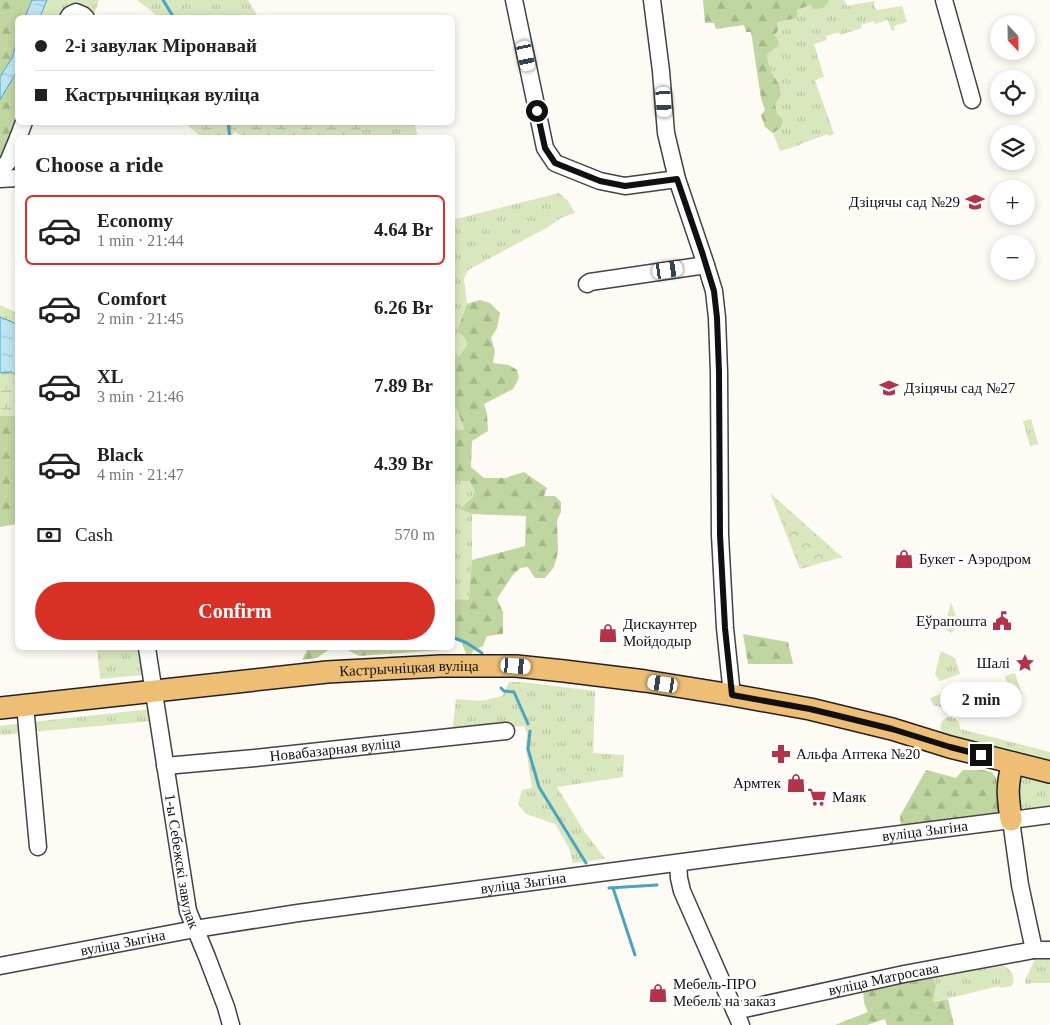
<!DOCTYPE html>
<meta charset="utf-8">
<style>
:root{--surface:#fff;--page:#f6f6f6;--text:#222;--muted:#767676;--line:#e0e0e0;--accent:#d93025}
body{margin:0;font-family:Georgia,serif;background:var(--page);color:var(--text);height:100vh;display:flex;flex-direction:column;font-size:19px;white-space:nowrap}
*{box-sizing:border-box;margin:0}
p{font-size:16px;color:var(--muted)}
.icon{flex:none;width:28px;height:28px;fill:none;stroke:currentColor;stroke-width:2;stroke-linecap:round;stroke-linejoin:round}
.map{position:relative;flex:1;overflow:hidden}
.drawer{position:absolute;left:15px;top:135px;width:440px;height:515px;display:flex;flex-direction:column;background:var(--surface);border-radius:8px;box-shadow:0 2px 8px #0003}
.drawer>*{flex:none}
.guide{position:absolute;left:15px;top:15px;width:440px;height:110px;border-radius:8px;box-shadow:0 2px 8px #0003;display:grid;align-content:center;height:110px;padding:0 20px;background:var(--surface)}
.needle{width:32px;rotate:158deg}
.tools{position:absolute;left:990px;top:15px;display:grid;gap:10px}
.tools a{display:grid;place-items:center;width:45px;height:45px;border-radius:50%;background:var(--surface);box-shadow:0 2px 8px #0003;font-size:25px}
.end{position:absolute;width:22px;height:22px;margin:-11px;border:6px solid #101010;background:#fff;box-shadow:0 0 0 2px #fff}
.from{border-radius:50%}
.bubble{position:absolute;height:35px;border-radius:18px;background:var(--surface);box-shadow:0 2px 8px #0003;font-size:16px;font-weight:700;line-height:35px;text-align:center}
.car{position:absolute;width:15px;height:30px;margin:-15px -8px;border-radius:6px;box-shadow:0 0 4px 1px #0007;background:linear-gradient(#fff 24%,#345 0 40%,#fff 0 76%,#345 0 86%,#fff 0)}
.guide b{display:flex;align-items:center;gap:18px;height:48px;font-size:19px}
.guide b+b{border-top:1px solid var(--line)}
.guide i{width:12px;height:12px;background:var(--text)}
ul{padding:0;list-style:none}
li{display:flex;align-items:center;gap:15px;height:70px;margin:0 10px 8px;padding:0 10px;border:2px solid transparent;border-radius:8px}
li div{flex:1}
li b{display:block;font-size:19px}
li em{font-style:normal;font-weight:700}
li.selected{border-color:var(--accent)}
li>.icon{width:45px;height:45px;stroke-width:1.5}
h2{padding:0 20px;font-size:22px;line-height:60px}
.pay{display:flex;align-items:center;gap:12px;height:55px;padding:0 20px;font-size:19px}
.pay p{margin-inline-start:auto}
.cta{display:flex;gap:10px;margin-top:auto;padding:10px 20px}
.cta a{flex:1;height:58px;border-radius:30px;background:var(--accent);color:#fff;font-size:20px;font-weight:700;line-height:58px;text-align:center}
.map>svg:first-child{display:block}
</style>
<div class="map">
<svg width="1050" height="1025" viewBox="0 0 1050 1025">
<defs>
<pattern id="grass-tufts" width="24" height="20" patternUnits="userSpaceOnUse" patternTransform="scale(1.25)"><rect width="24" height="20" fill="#d9e7bf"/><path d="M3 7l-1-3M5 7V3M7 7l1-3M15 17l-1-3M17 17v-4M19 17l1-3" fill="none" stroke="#b9c5a3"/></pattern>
<pattern id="forest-firs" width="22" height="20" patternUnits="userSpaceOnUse" patternTransform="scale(1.25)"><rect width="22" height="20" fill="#c0d6a0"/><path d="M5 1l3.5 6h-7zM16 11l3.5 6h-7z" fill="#a4b789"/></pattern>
<pattern id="wetland-marsh" width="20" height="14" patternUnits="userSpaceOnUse" patternTransform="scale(1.25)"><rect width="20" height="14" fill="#d9e7bf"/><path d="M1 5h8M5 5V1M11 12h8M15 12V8" fill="none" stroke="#b9c5a3"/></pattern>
<pattern id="park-crowns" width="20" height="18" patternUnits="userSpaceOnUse" patternTransform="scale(1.25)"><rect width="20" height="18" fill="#d9e7bf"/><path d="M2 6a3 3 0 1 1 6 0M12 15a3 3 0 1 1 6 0" fill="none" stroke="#b9c5a3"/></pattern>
<pattern id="water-ripples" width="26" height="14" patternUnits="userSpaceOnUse" patternTransform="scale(1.25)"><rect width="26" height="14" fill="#bce5f2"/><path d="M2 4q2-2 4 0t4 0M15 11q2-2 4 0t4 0" fill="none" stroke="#a1c3ce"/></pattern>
</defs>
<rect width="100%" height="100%" fill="#fefaf4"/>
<g fill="url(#grass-tufts)">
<polygon points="47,0 99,0 93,17 40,18"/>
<polygon points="137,0 248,0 258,17 159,17"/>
<polygon points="830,0 844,0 847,6 874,1 874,6 877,10 902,6 907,22 894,26 895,30 892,31 888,20 875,24 874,21 861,25 862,28 840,35 839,32 826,36 827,40 814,44 824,77 815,80 834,134 829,136 828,134 800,144 800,145 780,151 773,133 781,128 783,120 777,113 775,104 781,96 780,86 770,70 767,55 779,45 774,35 777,21 797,18 797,10 810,5 824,8"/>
<polygon points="359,123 414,123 418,137 364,137"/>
<polygon points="559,193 568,201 575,213 561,218 548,227 468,270 464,279 467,304 457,331 465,338 467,345 460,355 453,360 452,220"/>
<polygon points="453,407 457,408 464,429 453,431"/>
<polygon points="1031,419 1038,444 1030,446 1023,421"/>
<polygon points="453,481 471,481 476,495 461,509 472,514 472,560 469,601 458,599 453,604"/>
<polygon points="951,602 958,622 952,633 944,629"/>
<polygon points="97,648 140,648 143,675 100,679"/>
<polygon points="941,651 955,658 960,674 940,681 935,674"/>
<polygon points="1015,673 1022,694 1021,704 1010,700 1011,696 1005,676"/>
<polygon points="509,682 522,682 595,691 593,753 624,755 623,777 557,787 584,831 605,859 573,863 569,848 555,824 526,814 518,804 522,790 532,788 526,749 527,733 524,726 452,733 456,699 482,701 502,696"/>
<path d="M 941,694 L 963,699 C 953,714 949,709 933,705 L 930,698 Z"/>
<polygon points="151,709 154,721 31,732 32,722"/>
<path d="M 947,717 C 956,717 960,721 960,729 L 1050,752 L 1050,762 L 945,736 C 938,729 939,722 947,717 Z"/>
<polygon points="22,723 25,733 0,735 0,726"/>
<path d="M 1027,776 L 1050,782 L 1050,807 C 1043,808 1033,811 1026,809 C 1015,806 1012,786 1020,779 C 1022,778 1025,777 1027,776 Z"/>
<polygon points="1050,956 1050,983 1033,983 1026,984 1025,981 1034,961 1038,957"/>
<path d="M 999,964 C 1009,967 1017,975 1012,986 L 1000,988 L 999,986 L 933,1002 L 936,986 L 932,975 Z"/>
</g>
<g fill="url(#forest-firs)">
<polygon points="0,0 32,0 25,17 18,18 17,41 12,58 0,77"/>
<polygon points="703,0 830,0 824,8 816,9 810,5 797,10 797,18 777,22 778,31 774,35 777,38 779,45 767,55 770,70 780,86 781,96 775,104 777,113 783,120 781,128 773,133 765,127 761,115 765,110 761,98 751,32 746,32 744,25 716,29 714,23 705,23"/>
<polygon points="17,71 18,122 0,163 0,100"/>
<polygon points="480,300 490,303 500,313 497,328 491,338 495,351 493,363 509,365 517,370 519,378 513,389 484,404 487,414 488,431 472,441 471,467 484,478 505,478 524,472 547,488 544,496 555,496 561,502 561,512 557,520 558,552 554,567 545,578 535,578 528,567 520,568 512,576 497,599 503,612 503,634 487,636 483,646 474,650 471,654 466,654 461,640 453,638 453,604 458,599 469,600 472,560 525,546 526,516 472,514 460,509 476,494 470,481 453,481 453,431 464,429 457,409 453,407 453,360 460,355 467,345 465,338 457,331 467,304"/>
<polygon points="0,416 18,416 17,524 0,527"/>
<polygon points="743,634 788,642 793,664 748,664"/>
<polygon points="308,648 331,648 317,658 302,660"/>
<polygon points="344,648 444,648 443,650 359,656"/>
<polygon points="926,770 956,778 963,770 983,770 992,772 996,778 1003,807 995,815 901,827 900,816"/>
<polygon points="932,975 936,986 933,1002 948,999 954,1025 887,1025 885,1019 867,1025 835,1025 868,1012 864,1003 863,990"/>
</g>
<g fill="url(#wetland-marsh)">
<polygon points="185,123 359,123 364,137 246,138 235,132 230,137 201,137"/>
<polygon points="0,305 17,313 17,416 0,416"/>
</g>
<polygon fill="url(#park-crowns)" points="770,493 842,557 800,569"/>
<g fill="url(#water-ripples)" stroke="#49a4c3">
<polygon points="32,0 47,0 40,17 25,17"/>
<polygon points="17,41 17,71 0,100 0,77 12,58"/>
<polygon points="0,317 17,324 17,375 11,372 1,373 0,372"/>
</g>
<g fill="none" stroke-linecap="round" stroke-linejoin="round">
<g stroke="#49a4c3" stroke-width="3">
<polyline points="163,0 174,18"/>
<polyline points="228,122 230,138"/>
<polyline points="452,637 467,643 482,653"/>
<polyline points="501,688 504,691 514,692 528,724"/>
<polyline points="530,731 528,749 539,787 586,863"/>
<polyline points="609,888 657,885"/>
<polyline points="613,888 635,955"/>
</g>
<g stroke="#434343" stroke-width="19">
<g id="minor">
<polyline points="514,0 545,148 555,163 600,181 625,186 677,179"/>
<polyline points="652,0 661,71 666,133 677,179 706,265 714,291 717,318 719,372 720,535 725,628 732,695"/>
<polyline points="944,0 972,100"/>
<polyline points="68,18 70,15 76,12 83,15 86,18"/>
<polyline points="18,138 24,122"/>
<polyline points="0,171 8,162 18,138"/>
<polyline points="0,179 18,178"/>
<polyline points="587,284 590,282 706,265"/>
<path id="s1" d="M 147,648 L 188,911 L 207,957 L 226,1007 L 231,1025"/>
<polyline points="25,705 38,847"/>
<path id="s2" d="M 165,766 L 255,758 L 506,731"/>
<polyline points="1011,820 1020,885 1034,950"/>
<polyline points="678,863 679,878 682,891 741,1025"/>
<path id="s3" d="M 0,966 L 195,929 L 298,913 L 743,854 L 1050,815"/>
<path id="s4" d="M 735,1011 L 904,974 L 1034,950 L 1050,950"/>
</g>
</g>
<g stroke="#212121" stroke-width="24">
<g id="major">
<path id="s5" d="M 0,708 L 327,672 L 441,666 L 516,666 L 564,671 L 645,681 L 732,695 L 810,709 L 892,729 L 950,747 L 1050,772"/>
<path d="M 1011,820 C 1008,797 1006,786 1013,763"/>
</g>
</g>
<use href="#minor" stroke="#fff" stroke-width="16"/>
<use href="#major" stroke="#edbe74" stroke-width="21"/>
</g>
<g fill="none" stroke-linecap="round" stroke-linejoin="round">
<polyline stroke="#101010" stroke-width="6" points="537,111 545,148 555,163 600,181 625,186 677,179 702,252 714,291 717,318 719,372 720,535 725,628 732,695 810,709 839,716 892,729 950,747 981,755"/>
</g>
<defs>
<g id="school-bare" transform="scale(1.5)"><path d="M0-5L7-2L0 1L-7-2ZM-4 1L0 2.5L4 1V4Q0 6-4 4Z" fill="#b5324b" stroke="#fff" stroke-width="2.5" paint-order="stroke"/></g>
<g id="shop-bare" transform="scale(1.5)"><path d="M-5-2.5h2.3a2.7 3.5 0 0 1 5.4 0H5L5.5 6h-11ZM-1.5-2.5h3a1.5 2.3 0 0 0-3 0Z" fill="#b5324b" stroke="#fff" stroke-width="2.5" paint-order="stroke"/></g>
<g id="civic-bare" transform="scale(1.5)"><path d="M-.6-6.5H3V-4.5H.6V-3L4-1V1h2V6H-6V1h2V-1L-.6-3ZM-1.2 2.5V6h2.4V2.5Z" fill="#b5324b" stroke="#fff" stroke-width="2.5" paint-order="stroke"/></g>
<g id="sight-bare" transform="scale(1.5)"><path d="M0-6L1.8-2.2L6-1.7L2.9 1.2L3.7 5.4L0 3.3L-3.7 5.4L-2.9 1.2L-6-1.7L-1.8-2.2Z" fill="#b5324b" stroke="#fff" stroke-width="2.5" paint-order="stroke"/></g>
<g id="pharmacy-bare" transform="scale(1.5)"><path d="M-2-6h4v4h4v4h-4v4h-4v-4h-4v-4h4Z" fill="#b5324b" stroke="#fff" stroke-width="2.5" paint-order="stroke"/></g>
<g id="supermarket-bare" transform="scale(1.5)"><path d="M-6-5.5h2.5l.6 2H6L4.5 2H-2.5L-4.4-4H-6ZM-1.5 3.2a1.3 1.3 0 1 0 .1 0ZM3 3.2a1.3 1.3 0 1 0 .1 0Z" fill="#b5324b" stroke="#fff" stroke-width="2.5" paint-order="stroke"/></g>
</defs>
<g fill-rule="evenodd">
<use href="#school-bare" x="975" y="202"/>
<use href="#school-bare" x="889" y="388"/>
<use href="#shop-bare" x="904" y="559"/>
<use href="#civic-bare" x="1002" y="621"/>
<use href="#shop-bare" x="608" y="633"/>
<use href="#sight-bare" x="1025" y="663"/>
<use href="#pharmacy-bare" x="781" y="754"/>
<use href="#shop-bare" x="796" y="783"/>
<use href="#supermarket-bare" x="817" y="797"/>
<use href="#shop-bare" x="658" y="993"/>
</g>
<g text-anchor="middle" stroke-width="5" stroke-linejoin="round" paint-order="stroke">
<g font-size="15" fill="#101010" stroke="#fff" text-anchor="start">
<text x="960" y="207" text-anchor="end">Дзіцячы сад №29</text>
<text x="904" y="393">Дзіцячы сад №27</text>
<text x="919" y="564">Букет - Аэродром</text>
<text x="987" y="626" text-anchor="end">Еўрапошта</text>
<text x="623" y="629">Дискаунтер<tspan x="623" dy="17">Мойдодыр</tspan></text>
<text x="1010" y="668" text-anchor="end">Шалі</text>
<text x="796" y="759">Альфа Аптека №20</text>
<text x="781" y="788" text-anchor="end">Армтек</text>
<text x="832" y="802">Маяк</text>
<text x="673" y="989">Мебель-ПРО<tspan x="673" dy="17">Мебель на заказ</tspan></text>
</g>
<g font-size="15" fill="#101010" stroke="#fff">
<text dy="5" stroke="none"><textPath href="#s5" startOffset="411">Кастрычніцкая вуліца</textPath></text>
<text dy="5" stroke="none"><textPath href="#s2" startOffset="171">Новабазарная вуліца</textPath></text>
<text dy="5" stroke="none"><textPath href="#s3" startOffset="935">вуліца Зыгіна</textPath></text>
<text dy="5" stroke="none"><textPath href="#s1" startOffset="216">1-ы Себежскі завулак</textPath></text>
<text dy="5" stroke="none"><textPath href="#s3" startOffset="530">вуліца Зыгіна</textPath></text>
<text dy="5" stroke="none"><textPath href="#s3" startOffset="125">вуліца Зыгіна</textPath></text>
<text dy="5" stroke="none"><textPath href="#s4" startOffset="152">вуліца Матросава</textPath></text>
</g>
</g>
</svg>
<div class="tools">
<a><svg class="needle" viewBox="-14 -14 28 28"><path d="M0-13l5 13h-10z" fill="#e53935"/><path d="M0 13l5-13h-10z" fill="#767676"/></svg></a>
<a><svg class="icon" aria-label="locate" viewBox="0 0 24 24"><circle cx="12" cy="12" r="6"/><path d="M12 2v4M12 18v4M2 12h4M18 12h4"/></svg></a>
<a><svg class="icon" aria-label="layers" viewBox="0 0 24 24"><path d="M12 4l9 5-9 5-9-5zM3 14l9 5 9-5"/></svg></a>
<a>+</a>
<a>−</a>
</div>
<i class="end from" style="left:537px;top:111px"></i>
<i class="end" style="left:981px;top:755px"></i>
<div class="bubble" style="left:940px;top:682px;width:82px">2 min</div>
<i class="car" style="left:526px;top:56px;rotate:168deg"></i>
<i class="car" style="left:664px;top:102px;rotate:176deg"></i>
<i class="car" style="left:668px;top:270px;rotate:82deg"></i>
<i class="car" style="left:516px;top:666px;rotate:95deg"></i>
<i class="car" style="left:663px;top:684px;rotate:279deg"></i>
<div class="guide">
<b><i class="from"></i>2-і завулак Міронавай</b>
<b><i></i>Кастрычніцкая вуліца</b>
</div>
<section class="drawer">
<h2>Choose a ride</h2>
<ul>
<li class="selected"><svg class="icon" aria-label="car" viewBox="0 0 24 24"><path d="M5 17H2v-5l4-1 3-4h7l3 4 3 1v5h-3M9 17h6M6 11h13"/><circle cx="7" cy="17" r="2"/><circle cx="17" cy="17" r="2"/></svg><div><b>Economy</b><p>1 min · 21:44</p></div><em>4.64 Br</em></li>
<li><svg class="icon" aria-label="car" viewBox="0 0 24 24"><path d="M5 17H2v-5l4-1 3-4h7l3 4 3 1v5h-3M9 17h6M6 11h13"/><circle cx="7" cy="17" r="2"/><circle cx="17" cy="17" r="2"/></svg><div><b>Comfort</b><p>2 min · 21:45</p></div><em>6.26 Br</em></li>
<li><svg class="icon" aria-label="car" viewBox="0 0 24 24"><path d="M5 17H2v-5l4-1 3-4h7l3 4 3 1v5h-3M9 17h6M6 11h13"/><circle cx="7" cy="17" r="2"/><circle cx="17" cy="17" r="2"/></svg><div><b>XL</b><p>3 min · 21:46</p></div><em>7.89 Br</em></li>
<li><svg class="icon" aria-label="car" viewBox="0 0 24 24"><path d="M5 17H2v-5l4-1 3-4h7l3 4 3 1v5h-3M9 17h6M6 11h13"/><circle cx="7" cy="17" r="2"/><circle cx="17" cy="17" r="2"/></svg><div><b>Black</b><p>4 min · 21:47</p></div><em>4.39 Br</em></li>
</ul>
<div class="pay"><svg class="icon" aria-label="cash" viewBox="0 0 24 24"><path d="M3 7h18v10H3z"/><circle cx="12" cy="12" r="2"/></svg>Cash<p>570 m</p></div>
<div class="cta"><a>Confirm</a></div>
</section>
</div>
